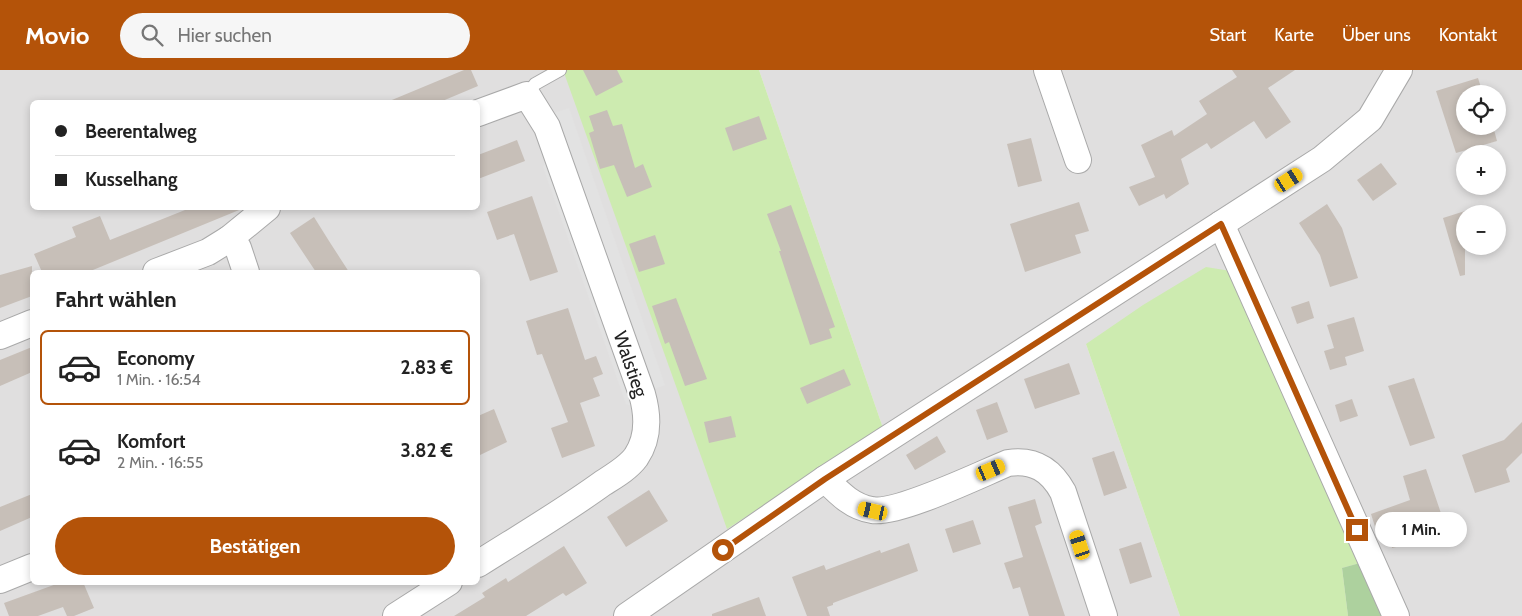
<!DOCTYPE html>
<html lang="de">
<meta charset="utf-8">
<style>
:root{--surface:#fff;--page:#f6f6f6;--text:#222;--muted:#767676;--line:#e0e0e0;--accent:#b45309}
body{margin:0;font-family:Cabin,sans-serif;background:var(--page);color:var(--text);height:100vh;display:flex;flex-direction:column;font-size:19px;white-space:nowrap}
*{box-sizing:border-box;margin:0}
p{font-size:16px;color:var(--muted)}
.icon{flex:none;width:28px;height:28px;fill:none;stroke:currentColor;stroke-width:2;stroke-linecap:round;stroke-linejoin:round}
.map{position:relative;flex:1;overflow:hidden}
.panel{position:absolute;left:30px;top:200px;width:450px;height:315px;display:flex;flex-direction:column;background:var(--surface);border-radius:8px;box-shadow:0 2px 8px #0003}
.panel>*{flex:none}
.banner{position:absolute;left:30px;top:30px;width:450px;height:110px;border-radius:8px;box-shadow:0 2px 8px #0003;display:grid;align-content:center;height:110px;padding:0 25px;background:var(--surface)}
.buttons{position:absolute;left:1456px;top:15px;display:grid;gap:10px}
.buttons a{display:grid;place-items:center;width:50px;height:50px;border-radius:50%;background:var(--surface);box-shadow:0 2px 8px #0003;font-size:25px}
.end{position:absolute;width:22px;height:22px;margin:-11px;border:6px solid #b45309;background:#fff;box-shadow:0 0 0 2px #fff}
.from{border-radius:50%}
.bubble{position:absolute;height:35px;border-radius:18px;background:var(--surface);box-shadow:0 2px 8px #0003;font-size:16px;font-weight:700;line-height:35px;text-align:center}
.car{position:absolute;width:15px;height:30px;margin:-15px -8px;border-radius:6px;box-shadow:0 0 4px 1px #0007;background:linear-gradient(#f5c518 24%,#345 0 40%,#f5c518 0 76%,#345 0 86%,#f5c518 0)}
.banner b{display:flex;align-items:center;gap:18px;height:48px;font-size:19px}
.banner b+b{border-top:1px solid var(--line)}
.banner i{width:12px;height:12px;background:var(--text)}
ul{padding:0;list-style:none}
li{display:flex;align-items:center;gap:15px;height:75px;margin:0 10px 8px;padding:0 15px;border:2px solid transparent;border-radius:8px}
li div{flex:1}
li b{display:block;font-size:19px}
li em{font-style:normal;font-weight:700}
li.current{border-color:var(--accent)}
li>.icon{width:45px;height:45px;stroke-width:1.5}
h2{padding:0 25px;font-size:22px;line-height:60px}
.button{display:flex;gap:10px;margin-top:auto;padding:10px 25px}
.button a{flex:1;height:58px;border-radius:30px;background:var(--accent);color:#fff;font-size:20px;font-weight:700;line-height:58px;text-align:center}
header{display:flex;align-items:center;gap:30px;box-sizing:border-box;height:70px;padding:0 25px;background:var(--accent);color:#fff}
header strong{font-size:24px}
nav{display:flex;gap:28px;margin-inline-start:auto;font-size:18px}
.search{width:350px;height:45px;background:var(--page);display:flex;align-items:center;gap:12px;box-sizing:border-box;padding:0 18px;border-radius:28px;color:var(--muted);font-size:19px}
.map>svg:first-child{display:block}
</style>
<header>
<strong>Movio</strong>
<div class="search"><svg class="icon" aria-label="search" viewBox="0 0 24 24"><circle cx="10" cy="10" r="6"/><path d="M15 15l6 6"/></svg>Hier suchen</div>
<nav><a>Start</a><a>Karte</a><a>Über uns</a><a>Kontakt</a></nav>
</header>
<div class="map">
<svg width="1522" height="546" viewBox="0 0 1522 546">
<rect width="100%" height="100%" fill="#f2efe9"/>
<path fill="#e0dfdf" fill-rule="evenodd" d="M 0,0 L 563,0 L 883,358 L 759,0 L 1522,0 L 1522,546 L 1396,546 L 1086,274 L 1180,546 L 0,546 ZM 1465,24 L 1498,24 L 1498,56 L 1465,56 ZM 32,32 L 478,32 L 478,138 L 32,138 ZM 1465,84 L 1498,84 L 1498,116 L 1465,116 ZM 1465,144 L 1498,144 L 1498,176 L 1465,176 ZM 32,202 L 478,202 L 478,512 L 32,512 Z"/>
<g fill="#cdebb0">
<polygon points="563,0 759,0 883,358 727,459"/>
<polygon points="1206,197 1243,203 1371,490 1342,498 1348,546 1180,546 1086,274 1143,235"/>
</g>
<polygon fill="#add19e" points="1371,490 1396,546 1348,546 1342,498"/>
<g fill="#e2e2e2">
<polygon points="569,38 665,315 649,321 554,43"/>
<polygon points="546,90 636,338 626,334 543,97"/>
</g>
<g fill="#c7bfb8">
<polygon points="464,0 471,0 478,16 440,32 387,32"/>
<polygon points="583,0 617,0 623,12 596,26"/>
<polygon points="1232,0 1295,0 1268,18 1291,52 1266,69 1254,51 1211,79 1207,73 1181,89 1189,114 1166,129 1164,124 1139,136 1129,117 1155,107 1141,75 1172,60 1174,66 1207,44 1199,31 1237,7"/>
<polygon points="1478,8 1483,24 1465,24 1465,56 1493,56 1497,71 1456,83 1436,21"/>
<polygon points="607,40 613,56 622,54 635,98 643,94 652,117 627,127 614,95 600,99 589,63 594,61 589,46"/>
<polygon points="759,46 767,69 733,81 725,58"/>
<polygon points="1031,68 1042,111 1018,117 1007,74"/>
<polygon points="517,70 525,91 478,109 478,85"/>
<polygon points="1381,93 1397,114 1373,131 1357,110"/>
<polygon points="532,126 558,202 530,211 514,164 497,170 487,142"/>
<polygon points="1079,132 1089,161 1075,165 1081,183 1025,202 1010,154"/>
<polygon points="1327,134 1342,158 1358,208 1330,217 1320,185 1299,153"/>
<polygon points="791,135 835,257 829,259 832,268 810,275 779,181 781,181 767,144"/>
<polygon points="190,138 244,138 88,202 42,202 34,184 76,167 72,157 100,146 110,170"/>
<polygon points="1465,141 1465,205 1460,206 1443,148"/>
<polygon points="314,147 329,171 349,202 316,202 290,163"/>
<polygon points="655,165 665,194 639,202 629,174"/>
<polygon points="32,196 32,226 0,238 0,205"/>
<polygon points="676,228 707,309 685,316 669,272 665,274 652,236"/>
<polygon points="1309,231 1314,248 1297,254 1291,237"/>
<polygon points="568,238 585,290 596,286 603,304 593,308 600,326 580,333 595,376 562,388 551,358 568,352 542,284 537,285 526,251"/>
<polygon points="1354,247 1364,281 1345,287 1347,295 1330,300 1324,281 1334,278 1327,255"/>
<polygon points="32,277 32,302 0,316 0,290"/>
<polygon points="1069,293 1080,324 1035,339 1024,309"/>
<polygon points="844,299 851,315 807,334 800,318"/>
<polygon points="1414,308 1435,368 1410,376 1388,316"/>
<polygon points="1352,329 1358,346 1340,352 1335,335"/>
<polygon points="997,332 1008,362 987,370 976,340"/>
<polygon points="494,339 507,372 478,386 478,346"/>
<polygon points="731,346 736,367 709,373 704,352"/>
<polygon points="1522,352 1522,383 1506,399 1510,412 1475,423 1462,385 1504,370"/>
<polygon points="937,366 946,382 915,400 906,385"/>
<polygon points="1114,381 1127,418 1104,426 1092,388"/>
<polygon points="1426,399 1448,464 1392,478 1388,459 1377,463 1371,444 1410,430 1403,406"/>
<polygon points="649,420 668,451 626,477 607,447"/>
<polygon points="32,424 32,447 0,461 0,437"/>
<polygon points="1035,429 1042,453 1035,456 1065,546 1029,546 1020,517 1013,519 1004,493 1023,487 1008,437"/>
<polygon points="973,450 981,474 953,483 945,459"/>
<polygon points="1141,472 1152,507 1130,514 1119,479"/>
<polygon points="909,473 918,501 833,533 833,535 827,537 830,546 807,546 792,507 824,495 826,500 880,480 881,483"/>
<polygon points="564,476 587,513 566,526 563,523 526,546 454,546 485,527 482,523 506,508 508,512"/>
<polygon points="62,512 83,512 94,538 74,546 67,546 63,537 38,546 9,546 4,533"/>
<polygon points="759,527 766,546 712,546 712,544"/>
</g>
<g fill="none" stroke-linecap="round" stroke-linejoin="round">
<g stroke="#a9a9a9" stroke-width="14">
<polyline id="lane" points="527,25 535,14 560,0"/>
</g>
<g stroke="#a9a9a9" stroke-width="28">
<g id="street">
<polyline points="1047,0 1078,90"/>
<path d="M 478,43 L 527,25 L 547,57 L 642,324 C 648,345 649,368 636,387 C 628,398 614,406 603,413 C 563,442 519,468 478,494"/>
<polyline points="1221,154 1396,546"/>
<polyline points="229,169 238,178 246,202"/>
<polyline points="156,202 208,182 229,169 267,138"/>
<polyline points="0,266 32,253"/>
<path d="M 825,409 C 839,423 852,437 872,440 C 897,445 981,404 1008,393 C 1034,389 1051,400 1063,422 L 1104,546"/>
<polyline points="0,510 32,497"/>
<polyline points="396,546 449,512"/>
<polyline points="627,546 825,409 1322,89 1370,49 1399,0"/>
</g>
</g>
<use href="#lane" stroke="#fff" stroke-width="12"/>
<use href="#street" stroke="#fff" stroke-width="26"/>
</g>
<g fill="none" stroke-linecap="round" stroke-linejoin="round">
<polyline stroke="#b45309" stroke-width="6" points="723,480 825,409 1221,154 1357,460"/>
</g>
<g text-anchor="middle" stroke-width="4" stroke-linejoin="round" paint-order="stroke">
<g font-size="19" fill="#222" stroke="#fff">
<text transform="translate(631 294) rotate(71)" y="7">Walstieg</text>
</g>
</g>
</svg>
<div class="buttons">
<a><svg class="icon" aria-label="locate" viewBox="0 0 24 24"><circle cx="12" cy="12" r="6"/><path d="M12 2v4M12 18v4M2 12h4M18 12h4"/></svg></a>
<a>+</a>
<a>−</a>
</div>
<i class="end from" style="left:723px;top:480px"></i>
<i class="end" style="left:1357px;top:460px"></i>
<div class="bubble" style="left:1375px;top:442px;width:92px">1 Min.</div>
<i class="car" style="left:1289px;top:110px;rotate:57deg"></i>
<i class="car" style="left:991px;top:400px;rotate:67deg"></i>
<i class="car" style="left:873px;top:441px;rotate:283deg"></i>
<i class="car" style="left:1080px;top:475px;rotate:342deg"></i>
<div class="banner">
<b><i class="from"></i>Beerentalweg</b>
<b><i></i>Kusselhang</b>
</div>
<section class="panel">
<h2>Fahrt wählen</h2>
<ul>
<li class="current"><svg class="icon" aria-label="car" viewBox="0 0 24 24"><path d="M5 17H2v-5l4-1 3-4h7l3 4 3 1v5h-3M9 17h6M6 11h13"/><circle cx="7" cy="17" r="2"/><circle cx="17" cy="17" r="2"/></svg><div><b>Economy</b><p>1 Min. · 16:54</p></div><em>2.83 €</em></li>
<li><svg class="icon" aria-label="car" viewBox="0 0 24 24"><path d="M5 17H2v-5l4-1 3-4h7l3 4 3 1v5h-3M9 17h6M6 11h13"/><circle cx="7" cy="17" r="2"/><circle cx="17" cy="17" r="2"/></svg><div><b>Komfort</b><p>2 Min. · 16:55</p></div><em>3.82 €</em></li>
</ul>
<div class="button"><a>Bestätigen</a></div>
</section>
</div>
